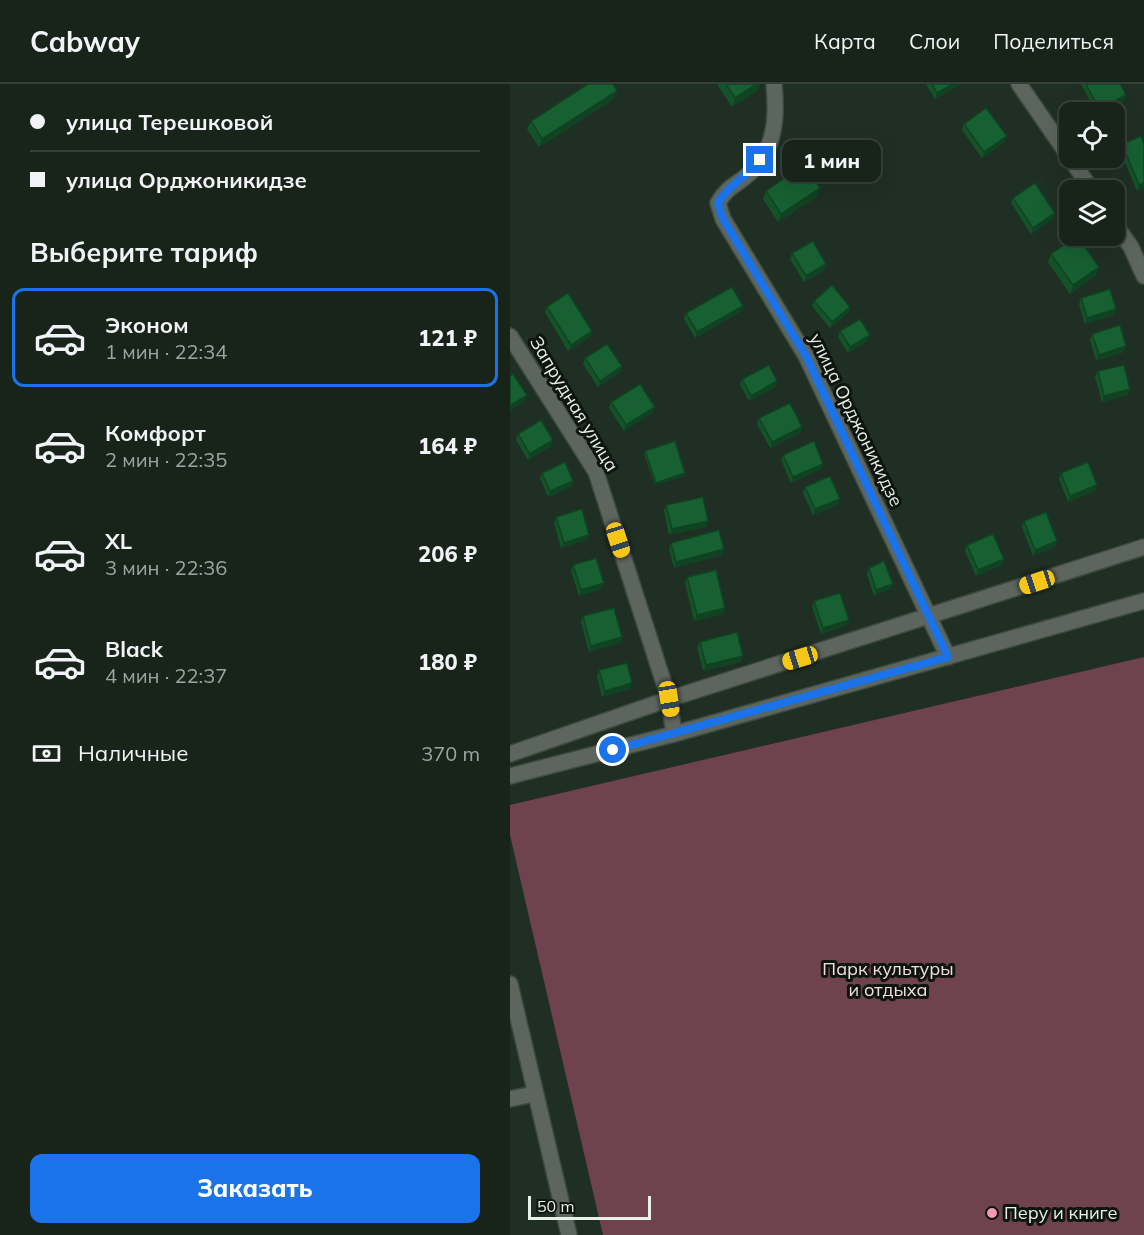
<!DOCTYPE html>
<html lang="ru">
<meta charset="utf-8">
<style>
:root{--surface:#18231a;--page:#252f27;--text:#f1f3f6;--muted:#9fa4a2;--line:#364039;--accent:#1a73e8}
body{margin:0;font-family:Mulish,sans-serif;background:var(--page);color:var(--text);height:100vh;display:flex;flex-direction:column;font-size:22px;white-space:nowrap}
*{box-sizing:border-box;margin:0}
p{font-size:20px;color:var(--muted)}
.icon{flex:none;width:33px;height:33px;fill:none;stroke:currentColor;stroke-width:2;stroke-linecap:round;stroke-linejoin:round}
.map{position:relative;flex:1;overflow:hidden}
.details{display:flex;flex-direction:column;background:var(--surface);width:510px}
.details>*{flex:none}
.top-card{display:grid;align-content:center;height:132px;padding:0 30px;background:var(--surface)}
.fabs{position:absolute;left:549px;top:18px;display:grid;gap:12px}
.fabs a{display:grid;place-items:center;width:66px;height:66px;border-radius:12px;background:var(--surface);box-shadow:0 6px 24px #0002,0 0 0 2px var(--line);font-size:30px}
.scale{position:absolute;left:18px;bottom:15px;width:123px;box-sizing:border-box;padding-left:6px;border:3px solid #e7f1e9;border-top:0;font-size:16px;line-height:21px;white-space:nowrap;color:#e7f1e9;-webkit-text-stroke:4px #0e1510;paint-order:stroke}
.end{position:absolute;width:27px;height:27px;margin:-14px;border:8px solid #1a73e8;background:#fff;box-shadow:0 0 0 3px #fff}
.from{border-radius:50%}
.bubble{position:absolute;height:42px;border-radius:12px;background:var(--surface);box-shadow:0 6px 24px #0002,0 0 0 2px var(--line);font-size:20px;font-weight:800;line-height:42px;text-align:center}
.car{position:absolute;width:18px;height:36px;margin:-18px -9px;border-radius:8px;box-shadow:0 0 4px 2px #0007;background:linear-gradient(#f5c518 24%,#345 0 40%,#f5c518 0 76%,#345 0 86%,#f5c518 0)}
.top-card b{display:flex;align-items:center;gap:21px;height:57px;font-size:22px}
.top-card b+b{border-top:2px solid var(--line)}
.top-card i{width:15px;height:15px;background:var(--text)}
ul{padding:0;list-style:none}
li{display:flex;align-items:center;gap:18px;height:99px;margin:0 12px 9px;padding:0 18px;border:3px solid transparent;border-radius:12px}
li div{flex:1}
li b{display:block;font-size:22px}
li em{font-style:normal;font-weight:800}
li.active{border-color:var(--accent)}
li>.icon{width:54px;height:54px;stroke-width:1.5}
h2{padding:0 30px;font-size:27px;line-height:72px}
.pay{display:flex;align-items:center;gap:15px;height:66px;padding:0 30px;font-size:22px}
.pay p{margin-inline-start:auto}
.button{display:flex;gap:12px;margin-top:auto;padding:12px 30px}
.button a{flex:1;height:69px;border-radius:12px;background:var(--accent);color:#fff;font-size:24px;font-weight:800;line-height:69px;text-align:center}
header{display:flex;align-items:center;gap:36px;box-sizing:border-box;height:84px;padding:0 30px;background:var(--surface);border-bottom:2px solid var(--line)}
header strong{font-size:28px}
nav{display:flex;gap:33px;margin-inline-start:auto;font-size:21px}
main{display:flex;flex:1;min-height:0}
.map>svg:first-child{display:block}
</style>
<header>
<strong>Cabway</strong>
<nav><a>Карта</a><a>Слои</a><a>Поделиться</a></nav>
</header>
<main>
<section class="details">
<div class="top-card">
<b><i class="from"></i>улица Терешковой</b>
<b><i></i>улица Орджоникидзе</b>
</div>
<h2>Выберите тариф</h2>
<ul>
<li class="active"><svg class="icon" aria-label="car" viewBox="0 0 24 24"><path d="M5 17H2v-5l4-1 3-4h7l3 4 3 1v5h-3M9 17h6M6 11h13"/><circle cx="7" cy="17" r="2"/><circle cx="17" cy="17" r="2"/></svg><div><b>Эконом</b><p>1 мин · 22:34</p></div><em>121 ₽</em></li>
<li><svg class="icon" aria-label="car" viewBox="0 0 24 24"><path d="M5 17H2v-5l4-1 3-4h7l3 4 3 1v5h-3M9 17h6M6 11h13"/><circle cx="7" cy="17" r="2"/><circle cx="17" cy="17" r="2"/></svg><div><b>Комфорт</b><p>2 мин · 22:35</p></div><em>164 ₽</em></li>
<li><svg class="icon" aria-label="car" viewBox="0 0 24 24"><path d="M5 17H2v-5l4-1 3-4h7l3 4 3 1v5h-3M9 17h6M6 11h13"/><circle cx="7" cy="17" r="2"/><circle cx="17" cy="17" r="2"/></svg><div><b>XL</b><p>3 мин · 22:36</p></div><em>206 ₽</em></li>
<li><svg class="icon" aria-label="car" viewBox="0 0 24 24"><path d="M5 17H2v-5l4-1 3-4h7l3 4 3 1v5h-3M9 17h6M6 11h13"/><circle cx="7" cy="17" r="2"/><circle cx="17" cy="17" r="2"/></svg><div><b>Black</b><p>4 мин · 22:37</p></div><em>180 ₽</em></li>
</ul>
<div class="pay"><svg class="icon" aria-label="cash" viewBox="0 0 24 24"><path d="M3 7h18v10H3z"/><circle cx="12" cy="12" r="2"/></svg>Наличные<p>370 m</p></div>
<div class="button"><a>Заказать</a></div>
</section>
<div class="map">
<svg width="634" height="1151" viewBox="0 0 634 1151">
<rect width="100%" height="100%" fill="#202f23"/>
<polygon fill="#6f424f" points="634,573 634,1151 93,1151 0,751 0,721"/>
<g fill="none" stroke-linecap="round" stroke-linejoin="round">
<g stroke="#3c4a3f" stroke-width="18">
<g id="minor">
<path d="M 264,0 C 267,32 266,63 242,87 C 228,101 218,101 208,119 L 213,135 L 296,272 L 438,573"/>
<polyline points="509,0 582,106"/>
<polyline points="604,139 621,163 634,192"/>
<polyline points="0,252 86,388 159,615 164,650"/>
<polyline points="0,670 159,615 634,463"/>
<polyline points="0,692 164,650 634,517"/>
<polyline points="0,900 59,1151"/>
<polyline points="0,1015 24,1010"/>
</g>
</g>
<use href="#minor" stroke="#5d655f" stroke-width="15"/>
</g>
<g fill="#14532a">
<polygon points="207,0 250,0 248,6 222,23"/>
<polygon points="416,0 451,0 425,15"/>
<polygon points="571,0 610,0 616,11 614,17 591,28 586,28"/>
<polygon points="104,15 29,63 17,45 21,37"/>
<polygon points="454,40 494,58 472,74 452,46"/>
<polygon points="612,60 634,104 627,107 610,66"/>
<polygon points="256,107 307,112 268,138 253,115"/>
<polygon points="503,114 545,129 543,135 521,150 501,119"/>
<polygon points="282,169 316,180 314,186 294,198 280,175"/>
<polygon points="541,170 589,183 586,191 560,210 538,178"/>
<polygon points="571,214 606,225 604,231 575,240 569,220"/>
<polygon points="304,217 340,223 338,229 320,244 302,222"/>
<polygon points="37,223 82,247 80,253 58,267 35,228"/>
<polygon points="230,228 185,254 174,235 176,229"/>
<polygon points="330,247 357,257 338,269 328,253"/>
<polygon points="582,250 614,268 586,277 580,256"/>
<polygon points="75,274 112,282 110,288 88,303 73,280"/>
<polygon points="588,287 620,305 618,311 592,318 585,293"/>
<polygon points="232,295 267,297 265,303 239,317 230,301"/>
<polygon points="101,318 143,328 114,347 99,324"/>
<polygon points="249,334 292,343 290,349 260,364 247,340"/>
<polygon points="8,350 41,362 18,376 6,356"/>
<polygon points="135,367 174,392 145,401 134,370"/>
<polygon points="273,371 313,380 311,385 281,399 271,376"/>
<polygon points="32,389 63,397 61,403 38,413 30,394"/>
<polygon points="551,389 585,407 558,418 549,395"/>
<polygon points="295,403 327,421 303,431 293,409"/>
<polygon points="156,421 198,437 196,443 159,451 154,427"/>
<polygon points="46,433 79,451 77,456 51,464 44,439"/>
<polygon points="514,437 545,463 523,472 512,443"/>
<polygon points="161,459 212,471 164,484 159,465"/>
<polygon points="457,461 492,481 466,492 455,467"/>
<polygon points="63,481 91,505 69,512 61,487"/>
<polygon points="359,484 380,505 364,512 357,490"/>
<polygon points="177,493 215,524 213,530 184,537 175,499"/>
<polygon points="304,517 337,541 311,550 302,523"/>
<polygon points="73,532 112,553 110,559 79,568 71,538"/>
<polygon points="190,558 231,578 193,587 187,563"/>
<polygon points="89,586 120,605 92,613 87,592"/>
</g>
<g fill="#104322">
<polygon points="247,0 250,0 248,6 222,23 225,14"/>
<polygon points="443,0 451,0 425,15 427,9"/>
<polygon points="107,7 104,15 29,63 32,55"/>
<polygon points="616,11 614,17 591,28 587,28 589,25"/>
<polygon points="497,52 494,58 472,74 474,68"/>
<polygon points="634,99 634,104 627,107 629,101"/>
<polygon points="310,104 307,112 268,138 271,130"/>
<polygon points="545,129 543,135 521,150 523,144"/>
<polygon points="316,180 314,186 294,198 296,192"/>
<polygon points="589,183 586,191 560,210 563,201"/>
<polygon points="233,222 230,228 185,254 187,248"/>
<polygon points="340,223 338,229 320,244 322,238"/>
<polygon points="606,225 604,231 575,240 577,234"/>
<polygon points="82,247 80,253 58,267 61,261"/>
<polygon points="360,251 357,257 338,269 340,263"/>
<polygon points="616,262 614,268 586,277 589,271"/>
<polygon points="112,282 110,288 88,303 90,297"/>
<polygon points="267,297 265,303 239,317 241,312"/>
<polygon points="620,305 618,311 592,318 594,312"/>
<polygon points="17,311 15,317 0,327 0,322"/>
<polygon points="145,323 143,328 114,347 116,341"/>
<polygon points="292,343 290,349 260,364 262,358"/>
<polygon points="43,356 41,362 18,376 20,370"/>
<polygon points="313,380 311,385 281,399 283,393"/>
<polygon points="175,389 174,392 145,401 146,399"/>
<polygon points="63,397 61,403 38,413 40,407"/>
<polygon points="587,401 585,407 558,418 560,412"/>
<polygon points="330,415 327,421 303,431 305,425"/>
<polygon points="198,437 196,443 159,451 162,445"/>
<polygon points="79,451 77,456 51,464 54,459"/>
<polygon points="547,457 545,463 523,472 525,466"/>
<polygon points="214,465 212,471 164,484 166,478"/>
<polygon points="494,475 492,481 466,492 468,486"/>
<polygon points="94,499 91,505 69,512 71,506"/>
<polygon points="383,500 380,505 364,512 366,506"/>
<polygon points="215,524 213,530 184,537 187,531"/>
<polygon points="339,536 337,541 311,550 313,544"/>
<polygon points="112,553 110,559 79,568 81,562"/>
<polygon points="233,572 231,578 193,587 196,581"/>
<polygon points="122,599 120,605 92,613 95,607"/>
</g>
<g fill="#176031" stroke="#104322" stroke-width="1.5">
<polygon points="78,0 103,0 107,7 32,55 21,37"/>
<polygon points="216,0 247,0 225,14"/>
<polygon points="422,0 443,0 427,9"/>
<polygon points="576,0 610,0 616,11 589,25"/>
<polygon points="476,24 497,52 474,68 454,40"/>
<polygon points="631,52 634,60 634,99 629,101 612,60"/>
<polygon points="294,81 310,104 271,130 256,107"/>
<polygon points="525,99 545,129 523,144 503,114"/>
<polygon points="567,152 589,183 563,201 541,170"/>
<polygon points="303,157 316,180 296,192 282,169"/>
<polygon points="322,201 340,223 322,238 304,217"/>
<polygon points="222,203 233,222 187,248 176,229"/>
<polygon points="600,205 606,225 577,234 571,214"/>
<polygon points="58,209 82,247 61,261 37,223"/>
<polygon points="350,235 360,251 340,263 330,247"/>
<polygon points="610,241 616,262 589,271 582,250"/>
<polygon points="97,260 112,282 90,297 75,274"/>
<polygon points="259,281 267,297 241,312 232,295"/>
<polygon points="614,281 620,305 594,312 588,287"/>
<polygon points="3,290 17,311 0,322 0,292"/>
<polygon points="130,300 145,323 116,341 101,318"/>
<polygon points="280,319 292,343 262,358 249,334"/>
<polygon points="31,336 43,356 20,370 8,350"/>
<polygon points="165,357 175,389 146,399 135,367"/>
<polygon points="304,357 313,380 283,393 273,371"/>
<polygon points="55,378 63,397 40,407 32,389"/>
<polygon points="578,378 587,401 560,412 551,389"/>
<polygon points="320,392 330,415 305,425 295,403"/>
<polygon points="193,413 198,437 162,445 156,421"/>
<polygon points="72,425 79,451 54,459 46,433"/>
<polygon points="536,428 547,457 525,466 514,437"/>
<polygon points="209,446 214,465 166,478 161,459"/>
<polygon points="483,450 494,475 468,486 457,461"/>
<polygon points="86,474 94,499 71,506 63,481"/>
<polygon points="374,477 383,500 366,506 359,484"/>
<polygon points="206,486 215,524 187,531 177,493"/>
<polygon points="330,509 339,536 313,544 304,517"/>
<polygon points="104,524 112,553 81,562 73,532"/>
<polygon points="227,548 233,572 196,581 190,558"/>
<polygon points="117,579 122,599 95,607 89,586"/>
</g>
<g fill="none" stroke-linecap="round" stroke-linejoin="round">
<path stroke="#1a73e8" stroke-width="8" d="M 103,666 L 438,573 L 296,272 L 213,135 L 208,119 C 219,100 237,93 250,76"/>
</g>
<circle fill="#f19ab2" stroke="#0e1510" stroke-width="2" cx="482" cy="1129" r="6"/>
<g text-anchor="middle" stroke-width="6" stroke-linejoin="round" paint-order="stroke">
<g font-size="18" fill="#e7f1e9" stroke="#0e1510">
<text transform="translate(64 320) rotate(59)" y="6">Запрудная улица</text>
<text transform="translate(346 336) rotate(64)" y="6">улица Орджоникидзе</text>
</g>
<g font-size="18" fill="#f4dde2" stroke="#0e1510">
<text x="378" y="891">Парк культуры<tspan x="378" dy="21">и отдыха</tspan></text>
</g>
<g font-size="18" fill="#e7f1e9" stroke="#0e1510" text-anchor="start">
<text x="494" y="1135">Перу и книге</text>
</g>
</g>
</svg>
<div class="fabs">
<a><svg class="icon" aria-label="locate" viewBox="0 0 24 24"><circle cx="12" cy="12" r="6"/><path d="M12 2v4M12 18v4M2 12h4M18 12h4"/></svg></a>
<a><svg class="icon" aria-label="layers" viewBox="0 0 24 24"><path d="M12 4l9 5-9 5-9-5zM3 14l9 5 9-5"/></svg></a>
</div>
<div class="scale">50 m</div>
<i class="end from" style="left:103px;top:666px"></i>
<i class="end" style="left:250px;top:76px"></i>
<div class="bubble" style="left:272px;top:56px;width:99px">1 мин</div>
<i class="car" style="left:108px;top:456px;rotate:162deg"></i>
<i class="car" style="left:527px;top:498px;rotate:252deg"></i>
<i class="car" style="left:290px;top:574px;rotate:253deg"></i>
<i class="car" style="left:159px;top:615px;rotate:171deg"></i>
</div>
</main>
